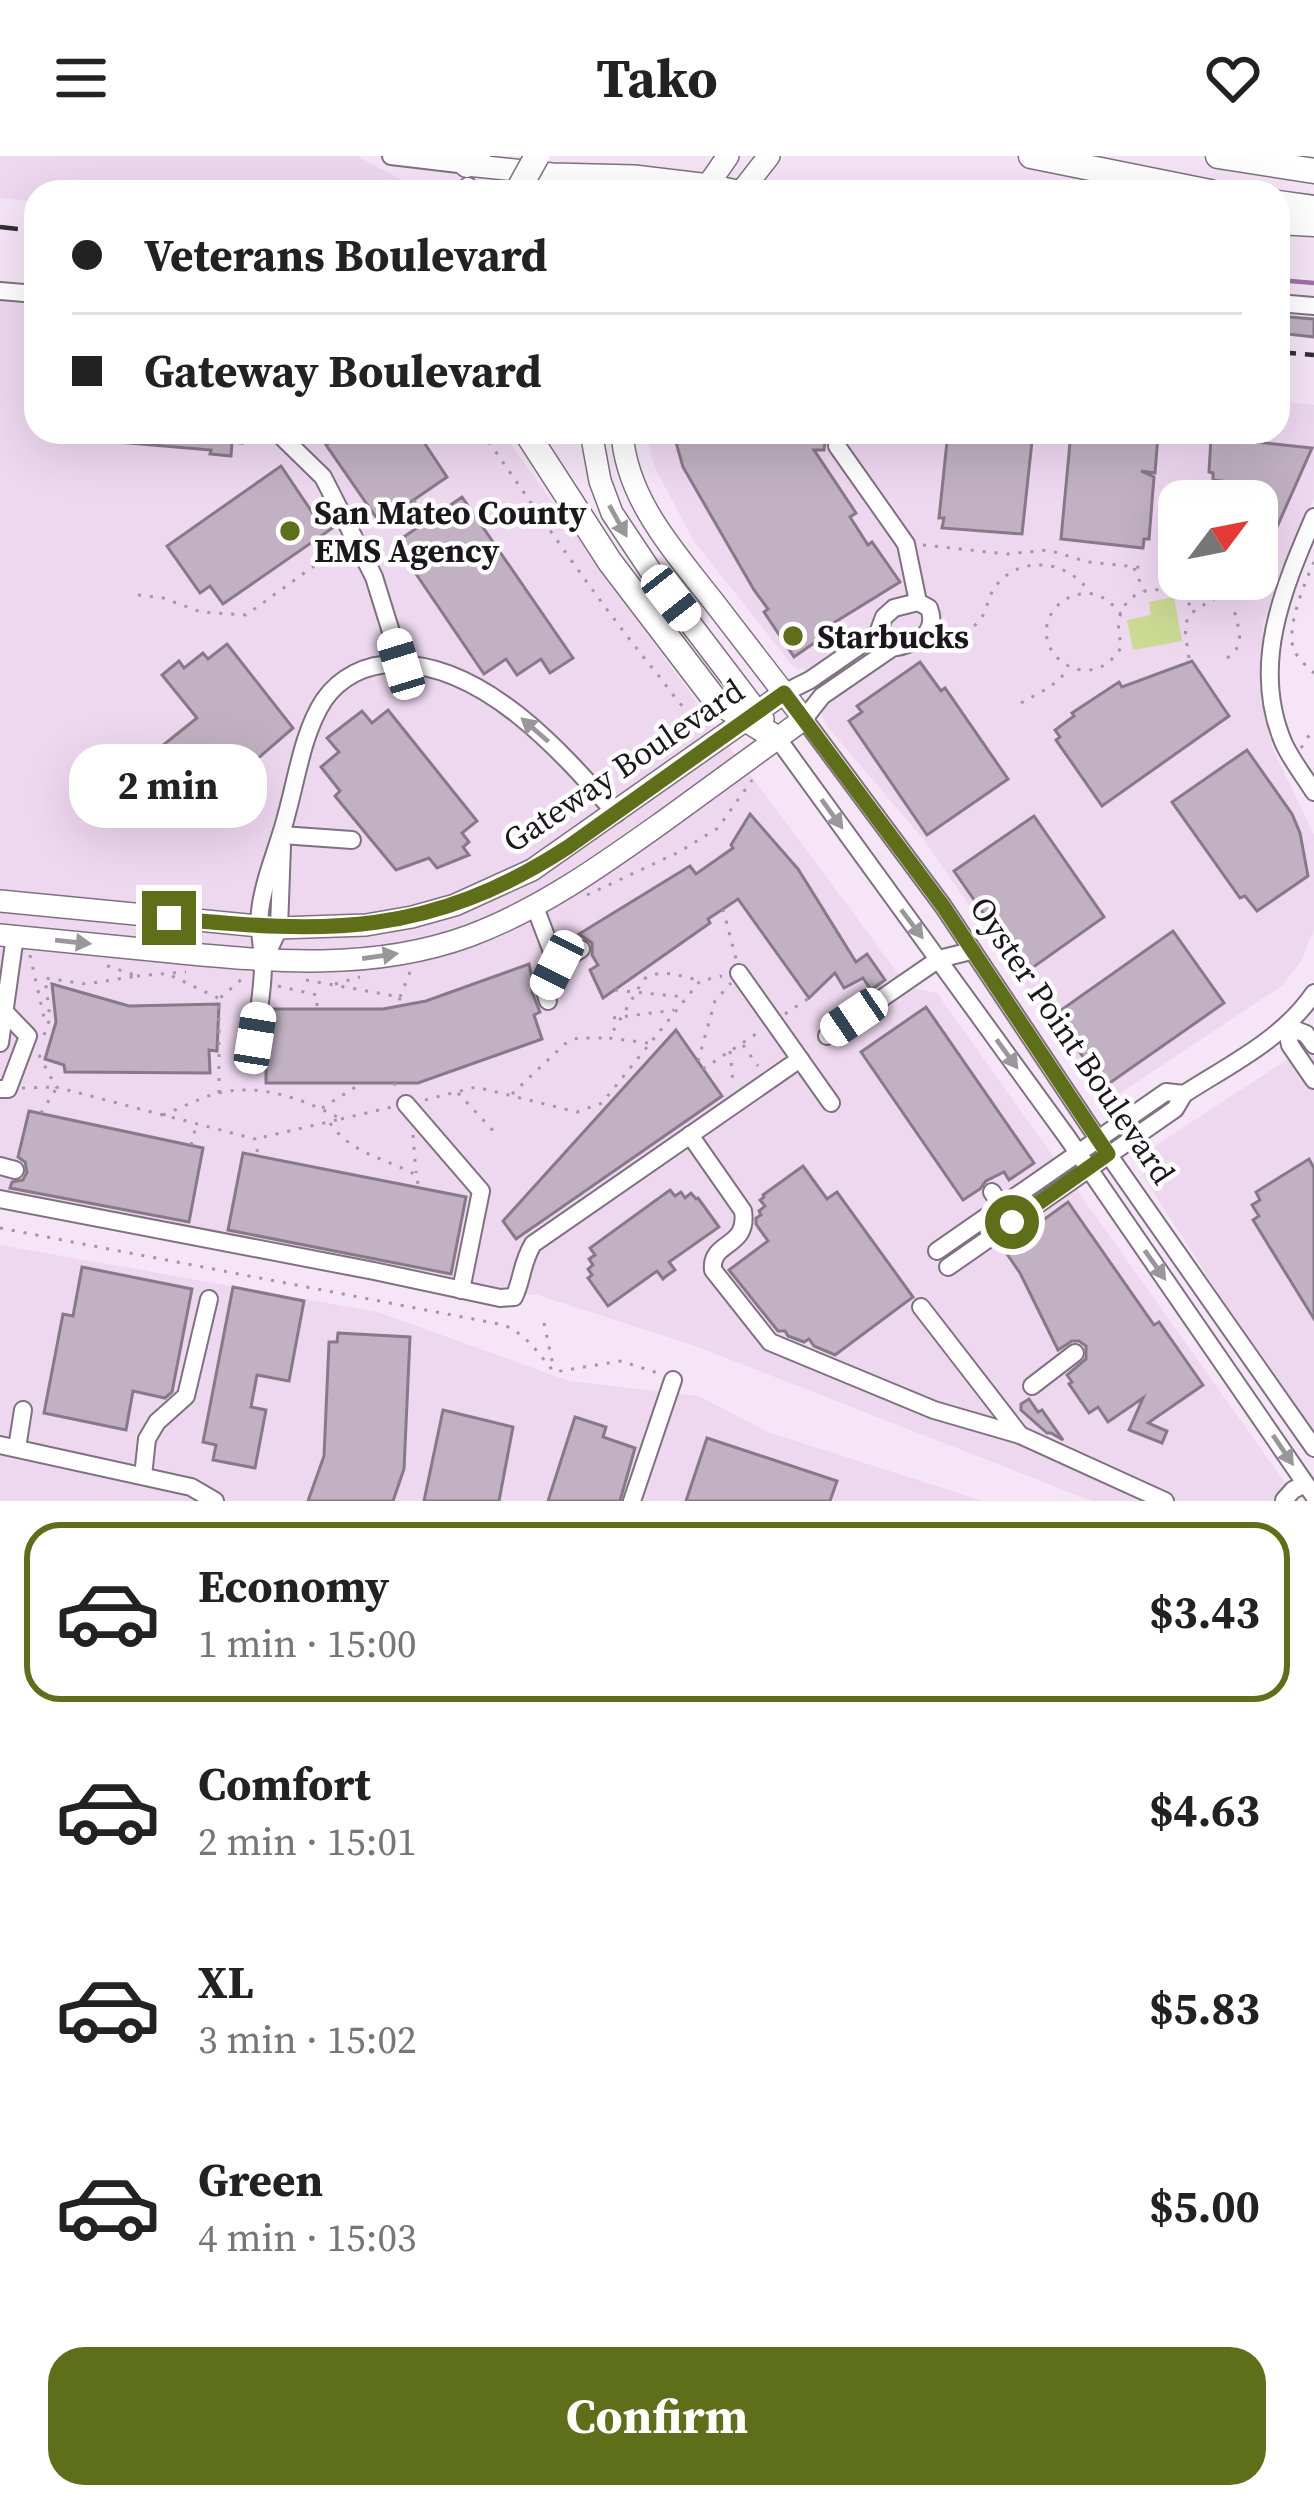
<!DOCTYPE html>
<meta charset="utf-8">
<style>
:root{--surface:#fff;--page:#f2f2f2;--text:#222;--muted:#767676;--line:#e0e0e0;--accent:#5f6e18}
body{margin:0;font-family:"Source Serif 4",serif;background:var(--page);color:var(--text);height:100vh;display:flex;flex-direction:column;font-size:45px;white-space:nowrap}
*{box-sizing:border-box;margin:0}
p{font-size:39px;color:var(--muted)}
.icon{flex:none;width:66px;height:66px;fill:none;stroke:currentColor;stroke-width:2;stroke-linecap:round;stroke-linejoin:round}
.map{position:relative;height:1345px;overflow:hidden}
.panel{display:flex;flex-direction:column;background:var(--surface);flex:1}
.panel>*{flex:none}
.banner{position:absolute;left:24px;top:24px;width:1266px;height:264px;border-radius:36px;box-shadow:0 12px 48px #0002;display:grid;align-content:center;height:264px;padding:0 48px;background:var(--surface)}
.needle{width:78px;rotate:58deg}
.tools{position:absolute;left:1158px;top:324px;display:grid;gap:24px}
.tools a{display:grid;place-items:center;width:120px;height:120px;border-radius:24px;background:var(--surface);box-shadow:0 12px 48px #0002;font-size:60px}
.end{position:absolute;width:54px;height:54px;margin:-27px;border:15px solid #5f6e18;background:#fff;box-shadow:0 0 0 6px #fff}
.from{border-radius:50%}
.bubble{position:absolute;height:84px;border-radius:36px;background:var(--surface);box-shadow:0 12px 48px #0002;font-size:39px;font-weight:700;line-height:84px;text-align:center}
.car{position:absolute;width:36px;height:72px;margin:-36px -18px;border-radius:15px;box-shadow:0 0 9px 3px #0007;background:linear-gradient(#fff 24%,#345 0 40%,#fff 0 76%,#345 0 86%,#fff 0)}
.banner b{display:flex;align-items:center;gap:42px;height:114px;font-size:45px}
.banner b+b{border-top:3px solid var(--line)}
.banner i{width:30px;height:30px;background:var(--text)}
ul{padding:21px 0 0;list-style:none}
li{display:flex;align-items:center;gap:36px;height:180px;margin:0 24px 18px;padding:0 24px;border:6px solid transparent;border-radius:36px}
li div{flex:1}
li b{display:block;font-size:45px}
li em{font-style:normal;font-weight:700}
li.current{border-color:var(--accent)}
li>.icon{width:108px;height:108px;stroke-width:1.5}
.cta{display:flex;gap:24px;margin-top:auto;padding:24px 48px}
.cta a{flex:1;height:138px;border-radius:36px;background:var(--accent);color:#fff;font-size:48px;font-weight:700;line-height:138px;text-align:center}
header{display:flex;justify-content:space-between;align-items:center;height:156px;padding:0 48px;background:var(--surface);font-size:54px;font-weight:700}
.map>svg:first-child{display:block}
</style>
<header><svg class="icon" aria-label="menu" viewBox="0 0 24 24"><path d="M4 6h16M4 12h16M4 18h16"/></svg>Tako<svg class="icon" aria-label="heart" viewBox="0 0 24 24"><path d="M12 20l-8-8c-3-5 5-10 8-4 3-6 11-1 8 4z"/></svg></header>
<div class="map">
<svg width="1314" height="1345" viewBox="0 0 1314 1345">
<rect width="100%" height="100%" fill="#f5e5f7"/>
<g fill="#eed8f0" fill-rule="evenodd">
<polygon points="0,0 357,0 415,31 415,36 36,36 36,46 0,42"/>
<polygon points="0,129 36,133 36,276 502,276 711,566 908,831 937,837 1298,1345 1092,1345 698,1191 538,1139 515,1138 121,1075 0,1052"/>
<path d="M 1278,245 L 1314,249 L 1314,342 L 1281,417 L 1263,467 L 1260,518 L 1272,591 L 1314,679 L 1314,773 L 1301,805 L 1283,829 L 1119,938 L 1109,940 L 1098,935 L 924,684 L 827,570 L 821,556 L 822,540 L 804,513 L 797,513 L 791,508 L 693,384 L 655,312 L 645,276 L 1278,276 ZM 1179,345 L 1257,345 L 1257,423 L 1179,423 Z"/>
<polygon points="1314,886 1314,1285 1143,1020 1155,990"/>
<polygon points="0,1089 378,1156 569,1225 699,1240 768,1276 983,1345 0,1345"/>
</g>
<polygon fill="#cbdb93" points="1174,441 1182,485 1133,494 1127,464 1151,459 1149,446"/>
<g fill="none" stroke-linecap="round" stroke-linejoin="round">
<polyline stroke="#9e70a3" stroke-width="4.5" points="1278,124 1314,127"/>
</g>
<g fill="#c1b1c2" stroke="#887989" stroke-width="3">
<polygon points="1278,160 1314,163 1314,181 1278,177"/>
<polygon points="95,276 242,276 242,287 232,286 231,300 210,298 211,294 95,284"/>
<polygon points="345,276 417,276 447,321 380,367 326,289"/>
<polygon points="673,276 826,276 824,294 814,294 856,357 850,361 868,389 872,386 900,426 827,471 830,476 794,501 764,456 768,453 754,434 683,311"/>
<polygon points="948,276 1033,276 1022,378 942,372 944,362 939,362"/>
<polygon points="1071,276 1158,279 1155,317 1141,315 1154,321 1149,383 1144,383 1143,392 1061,383"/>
<polygon points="1211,281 1312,292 1257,416 1257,351 1266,330 1213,324 1213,317 1209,316"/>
<polygon points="281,310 318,365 334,371 223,448 210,430 200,437 167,390"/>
<polygon points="462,341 573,502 550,517 541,503 517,519 506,503 484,518 395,387"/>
<polygon points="227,488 293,572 212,642 197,624 190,630 175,611 168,617 152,598 197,562 162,519 179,505 184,512 203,497 208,503"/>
<polygon points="1192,505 1229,560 1102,650 1056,584 1060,581 1055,574 1074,560 1072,557 1119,526 1122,531"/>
<polygon points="920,506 941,535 945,532 1008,623 927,679 849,565 862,556 857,550"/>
<polygon points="388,554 477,665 462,677 469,686 463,691 469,699 437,712 429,702 396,714 335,640 340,635 321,611 339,596 327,582 362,555 372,567"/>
<polygon points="1247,594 1292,658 1300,677 1308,720 1257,755 1245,740 1240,742 1172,646"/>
<polygon points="750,658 798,713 856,806 867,798 885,824 871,834 863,822 844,832 835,817 809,842 738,743 708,763 710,767 603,842 590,814 598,809 592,799 592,787 579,778 690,710 696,718 733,692 731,689"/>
<polygon points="1034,660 1104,761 1025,817 954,715"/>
<polygon points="1173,775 1224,847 1104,931 1054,859"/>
<polygon points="529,808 533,826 532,836 540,856 534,859 542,883 418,927 266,927 266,887 272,853 383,853 426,845"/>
<polygon points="52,828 129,850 219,848 217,895 209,894 210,917 65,916 64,909 45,903 56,866"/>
<polygon points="926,851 1034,1007 1009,1024 1004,1016 986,1025 980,1033 963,1044 861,896"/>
<polygon points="676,874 722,940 516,1083 503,1065"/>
<polygon points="29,955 203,992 189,1066 10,1032 12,1026 23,1024 27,1016 25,1006 18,1001"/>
<polygon points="243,997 466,1041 451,1118 228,1074"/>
<polygon points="1309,1003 1314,1012 1314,1163 1253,1064 1259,1060 1252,1049 1260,1044 1256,1036"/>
<polygon points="803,1010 827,1043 837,1036 913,1141 835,1199 814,1190 809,1183 804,1186 788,1180 785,1175 778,1175 729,1114 768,1085 756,1068 756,1062 761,1059 759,1055 765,1050 760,1044 764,1041 763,1039"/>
<polygon points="670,1034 675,1040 681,1036 685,1042 691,1037 696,1043 698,1042 719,1071 669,1106 675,1114 665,1121 663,1123 657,1115 608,1150 588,1122 592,1119 588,1113 593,1109 589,1103 595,1099 590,1092"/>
<polygon points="1068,1046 1154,1169 1159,1166 1203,1229 1148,1267 1167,1275 1162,1287 1129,1274 1143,1242 1108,1266 1098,1251 1089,1257 1069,1228 1072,1226 1067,1219 1086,1203 1086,1190 1079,1185 1072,1185 1058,1194 1020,1117 1007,1098 1014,1094 1011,1087 1021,1092 1029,1089 1034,1079 1032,1072"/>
<polygon points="82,1111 192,1133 172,1236 165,1242 133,1235 126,1274 44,1257 63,1158 73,1160"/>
<polygon points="233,1131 304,1145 289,1225 257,1219 251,1251 266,1254 255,1312 213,1304 216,1289 203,1286"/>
<polygon points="338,1177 410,1181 404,1313 393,1345 308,1345 324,1300 329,1186 337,1186"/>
<polygon points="1029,1243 1038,1256 1042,1254 1063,1284 1051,1277 1047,1277 1021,1254 1021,1248"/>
<polygon points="443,1254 513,1271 499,1345 424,1345"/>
<polygon points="575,1261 606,1271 603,1281 635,1292 620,1345 548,1345"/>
<polygon points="707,1282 837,1325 830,1345 686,1345"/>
</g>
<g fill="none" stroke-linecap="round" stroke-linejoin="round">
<g stroke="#7f7181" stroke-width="20">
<g id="minor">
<polyline points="391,0 467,9"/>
<polyline points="468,30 469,36"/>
<polyline points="0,135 36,138"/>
<polyline points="1278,147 1314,150"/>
<polyline points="260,276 278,277 323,321 374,421 401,508"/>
<polyline points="837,290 906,388 918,446"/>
<path d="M 1314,361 C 1283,433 1250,510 1284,588 C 1292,605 1304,620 1314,636"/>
<path d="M 784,537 L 810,524 L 878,477 L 884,461 L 894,452 L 918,446 L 929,452 C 939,479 915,488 892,492 L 822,540 L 804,563 L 943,750 L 1108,998 L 1314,1292"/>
<polyline points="778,583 1067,981 1314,1340"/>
<polyline points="282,679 352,684"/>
<polyline points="535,751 557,809 581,793"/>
<polyline points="264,804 279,772 282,690"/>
<polyline points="739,817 831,947"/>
<polyline points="548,845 544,832 557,809"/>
<polyline points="1286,870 1290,889 1314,924"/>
<polyline points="1286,870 1306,878 1314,889"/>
<polyline points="827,880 939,803 971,795"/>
<path d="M 255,882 C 258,858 263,834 263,809 C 263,791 258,773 260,755 C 264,721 279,690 287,657 C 297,621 303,576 324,544 C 340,521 366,508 394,508 C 484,507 562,596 616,658"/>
<polyline points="0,887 15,780"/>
<polyline points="0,933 8,933 28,880 4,855"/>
<polyline points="406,948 481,1035 461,1134"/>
<path d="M 690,979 L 743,1055 C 749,1093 710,1084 713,1114 L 770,1186 L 934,1254 L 1020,1279 L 1165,1345"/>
<polyline points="0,1010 15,1014"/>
<polyline points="992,1036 1021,1079"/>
<path d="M 0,1043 L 374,1115 L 500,1142 L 514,1141 C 523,1122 521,1108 533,1088 L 800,903"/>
<polyline points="937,1095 1166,936 1184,938"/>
<path d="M 948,1111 L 1175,953 L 1184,938 C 1229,909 1283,883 1314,837"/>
<polyline points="921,1151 1020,1279"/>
<polyline points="1032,1230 1075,1197"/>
<polyline points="0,1289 191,1331 215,1345"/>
<polyline points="17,1292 23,1254"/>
<polyline points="143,1320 147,1283 157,1266 186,1240 209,1143"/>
<polyline points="1284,1344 1293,1334 1305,1328"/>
<polyline points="632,1345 673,1224"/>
</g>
</g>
<g stroke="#7f7181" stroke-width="24">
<g id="major">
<polyline points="467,9 552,18 634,20 709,29 741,36"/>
<polyline points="703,36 728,0"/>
<polyline points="741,36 769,0"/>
<polyline points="591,276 600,325 612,357 652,417 763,563"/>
<polyline points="0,745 279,772 366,769 412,761 455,749 532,714 784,537"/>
<path d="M 0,779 C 57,785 115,790 172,796 C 272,806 373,815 469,780 C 541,753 602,709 664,665 C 711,631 758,597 804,563 C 774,524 744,485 713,445 C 674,395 626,343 622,276"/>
</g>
</g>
<g stroke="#7f7181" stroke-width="27">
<g id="highway">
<polyline points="458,0 467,9 478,0"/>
<polyline points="1031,0 1210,36"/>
<polyline points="1218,0 1314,15"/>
<polyline points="741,36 743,36"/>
<polyline points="1278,47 1314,52"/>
<polyline points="1278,66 1314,68"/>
<polyline points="526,276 610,406 716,545 778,583"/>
</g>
</g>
<g stroke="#a296a3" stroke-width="3" stroke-dasharray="3 9" stroke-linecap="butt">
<polyline points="487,31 490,34 497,29"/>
<path d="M 482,276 C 539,358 595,442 658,519 C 671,535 684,557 702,566"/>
<polyline points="414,344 428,364"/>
<polyline points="923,389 1007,398 1048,394 1088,406 1147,412"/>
<path d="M 1314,406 C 1305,426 1285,473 1294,494 C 1298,503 1307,511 1314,517"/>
<polyline points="1134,412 1144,435"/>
<polyline points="138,439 163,442 201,456 246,459 321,405 339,383"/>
<path d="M 1121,459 C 1111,445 1098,435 1081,438 C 1071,439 1063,444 1056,451 C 1021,493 1090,546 1122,490 C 1104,440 1159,413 1194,453"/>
<path d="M 954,483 C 964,476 978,470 983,459 C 989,447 989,436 1000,425 C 1027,398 1071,407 1090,437"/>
<path d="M 1189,502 C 1184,468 1179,459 1214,444"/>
<path d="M 1227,502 C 1247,489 1238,472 1234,453"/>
<polyline points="1021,547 1050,531 1070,513"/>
<polyline points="1301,592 1314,572"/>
<polyline points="587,739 679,696 718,672 752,624"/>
<polyline points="723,753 736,803"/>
<polyline points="30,799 45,866"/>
<polyline points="137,820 186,816"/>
<polyline points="172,820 218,842"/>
<polyline points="306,824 400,841 399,850"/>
<polyline points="335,828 360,821"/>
<polyline points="278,830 317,839 317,853"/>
<polyline points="615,834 684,841"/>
<polyline points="400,841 412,811"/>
<polyline points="785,858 809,842"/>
<polyline points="613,862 674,854"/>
<polyline points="44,879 50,862 45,822 86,828 137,820 102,808"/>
<path d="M 648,887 L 609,882 L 644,823 C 661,812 679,820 698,824"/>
<polyline points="743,889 758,910"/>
<polyline points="730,895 733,927"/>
<polyline points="39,899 56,931 255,983 258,999"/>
<polyline points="698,905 715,845 731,827"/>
<polyline points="703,913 762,874"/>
<polyline points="394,927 399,936"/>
<polyline points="22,932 55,931"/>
<polyline points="219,937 219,843 244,821"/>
<polyline points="458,937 497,979"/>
<polyline points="512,938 567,886 578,882 607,882"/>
<polyline points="425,944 476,931 577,956 602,947 700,825 722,820"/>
<polyline points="322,952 362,927"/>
<polyline points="41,957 56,933"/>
<path d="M 163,959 C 181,952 200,942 218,937 C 261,927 304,943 341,963 L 255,983"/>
<polyline points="341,963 392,951"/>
<path d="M 330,967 C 351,998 385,1002 416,1019 L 419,1032"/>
<polyline points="413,979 416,1017"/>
<polyline points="191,989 196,970"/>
<path d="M 0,1072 L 504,1169 C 527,1179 538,1197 554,1216 L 621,1205 L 661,1218"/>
<polyline points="544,1167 554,1214"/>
</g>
<use href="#minor" stroke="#fff" stroke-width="16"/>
<use href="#major" stroke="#fff" stroke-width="21"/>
<use href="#highway" stroke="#fff" stroke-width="24"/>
<g stroke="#322c33" stroke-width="4.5" stroke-dasharray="18 9" stroke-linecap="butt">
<polyline points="0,71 36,75"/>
<polyline points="1278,196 1314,199"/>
</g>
<g stroke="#7f7181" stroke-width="27" stroke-linecap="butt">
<polyline id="highway-bridge" points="517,36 537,0"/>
</g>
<use href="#highway-bridge" stroke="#fff" stroke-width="24"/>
</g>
<defs><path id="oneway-solid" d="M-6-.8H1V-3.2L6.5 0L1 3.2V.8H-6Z" transform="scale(3)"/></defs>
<g fill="#999799">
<use href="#oneway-solid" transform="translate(618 365) rotate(61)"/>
<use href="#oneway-solid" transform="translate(535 574) rotate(-139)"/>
<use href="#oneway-solid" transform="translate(832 658) rotate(54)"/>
<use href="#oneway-solid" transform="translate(912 768) rotate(53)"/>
<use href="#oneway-solid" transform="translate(73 786) rotate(6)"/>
<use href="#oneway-solid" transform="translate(380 800) rotate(-8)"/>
<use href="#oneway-solid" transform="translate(1007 898) rotate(54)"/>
<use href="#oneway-solid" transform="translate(1155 1109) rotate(55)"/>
<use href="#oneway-solid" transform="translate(1283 1294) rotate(56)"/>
</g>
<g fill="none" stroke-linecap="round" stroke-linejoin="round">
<path stroke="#5f6e18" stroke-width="15" d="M 169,762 C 328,778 429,781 568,691 L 784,537 L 943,750 L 1108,998 L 1012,1066"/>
</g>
<g fill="#5f6e18" stroke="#fff" stroke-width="4.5">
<circle cx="290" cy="375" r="12"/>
<circle cx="793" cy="480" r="12"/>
</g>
<g text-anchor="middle" stroke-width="9" stroke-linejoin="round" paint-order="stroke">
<g font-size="33" font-weight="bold" fill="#1c171d" stroke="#fff" text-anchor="start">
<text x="314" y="368">San Mateo County<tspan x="314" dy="38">EMS Agency</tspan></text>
<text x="817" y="492">Starbucks</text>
</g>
<g font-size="33" fill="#1c171d" stroke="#fff">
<text transform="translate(623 609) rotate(-34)" y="12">Gateway Boulevard</text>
<text transform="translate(1073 884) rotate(56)" y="12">Oyster Point Boulevard</text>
</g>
</g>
</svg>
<div class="tools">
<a><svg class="needle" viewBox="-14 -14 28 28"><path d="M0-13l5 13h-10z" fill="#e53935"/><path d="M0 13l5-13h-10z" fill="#767676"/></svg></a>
</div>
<i class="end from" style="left:1012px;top:1066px"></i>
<i class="end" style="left:169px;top:762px"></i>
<div class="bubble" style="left:69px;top:588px;width:198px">2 min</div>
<i class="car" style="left:671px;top:442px;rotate:142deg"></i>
<i class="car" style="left:401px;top:508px;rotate:343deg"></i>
<i class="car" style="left:557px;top:809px;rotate:207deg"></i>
<i class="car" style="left:854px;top:861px;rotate:236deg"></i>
<i class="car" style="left:255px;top:882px;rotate:9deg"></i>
<div class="banner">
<b><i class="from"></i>Veterans Boulevard</b>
<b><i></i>Gateway Boulevard</b>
</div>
</div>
<section class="panel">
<ul>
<li class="current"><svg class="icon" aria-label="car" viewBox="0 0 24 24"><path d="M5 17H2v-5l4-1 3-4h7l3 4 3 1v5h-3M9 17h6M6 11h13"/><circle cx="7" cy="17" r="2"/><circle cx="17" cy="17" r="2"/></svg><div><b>Economy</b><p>1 min · 15:00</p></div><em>$3.43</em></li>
<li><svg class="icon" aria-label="car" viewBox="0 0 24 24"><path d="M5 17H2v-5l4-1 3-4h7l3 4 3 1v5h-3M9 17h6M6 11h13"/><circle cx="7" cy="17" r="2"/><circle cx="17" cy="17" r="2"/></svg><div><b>Comfort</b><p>2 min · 15:01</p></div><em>$4.63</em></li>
<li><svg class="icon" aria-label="car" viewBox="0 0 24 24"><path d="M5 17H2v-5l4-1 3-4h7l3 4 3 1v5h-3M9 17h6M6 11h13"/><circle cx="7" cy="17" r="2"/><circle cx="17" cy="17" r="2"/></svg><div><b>XL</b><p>3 min · 15:02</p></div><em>$5.83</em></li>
<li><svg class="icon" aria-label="car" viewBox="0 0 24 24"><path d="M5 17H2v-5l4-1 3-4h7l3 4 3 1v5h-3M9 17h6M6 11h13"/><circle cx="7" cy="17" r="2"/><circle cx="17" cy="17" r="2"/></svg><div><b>Green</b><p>4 min · 15:03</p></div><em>$5.00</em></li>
</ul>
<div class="cta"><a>Confirm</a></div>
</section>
